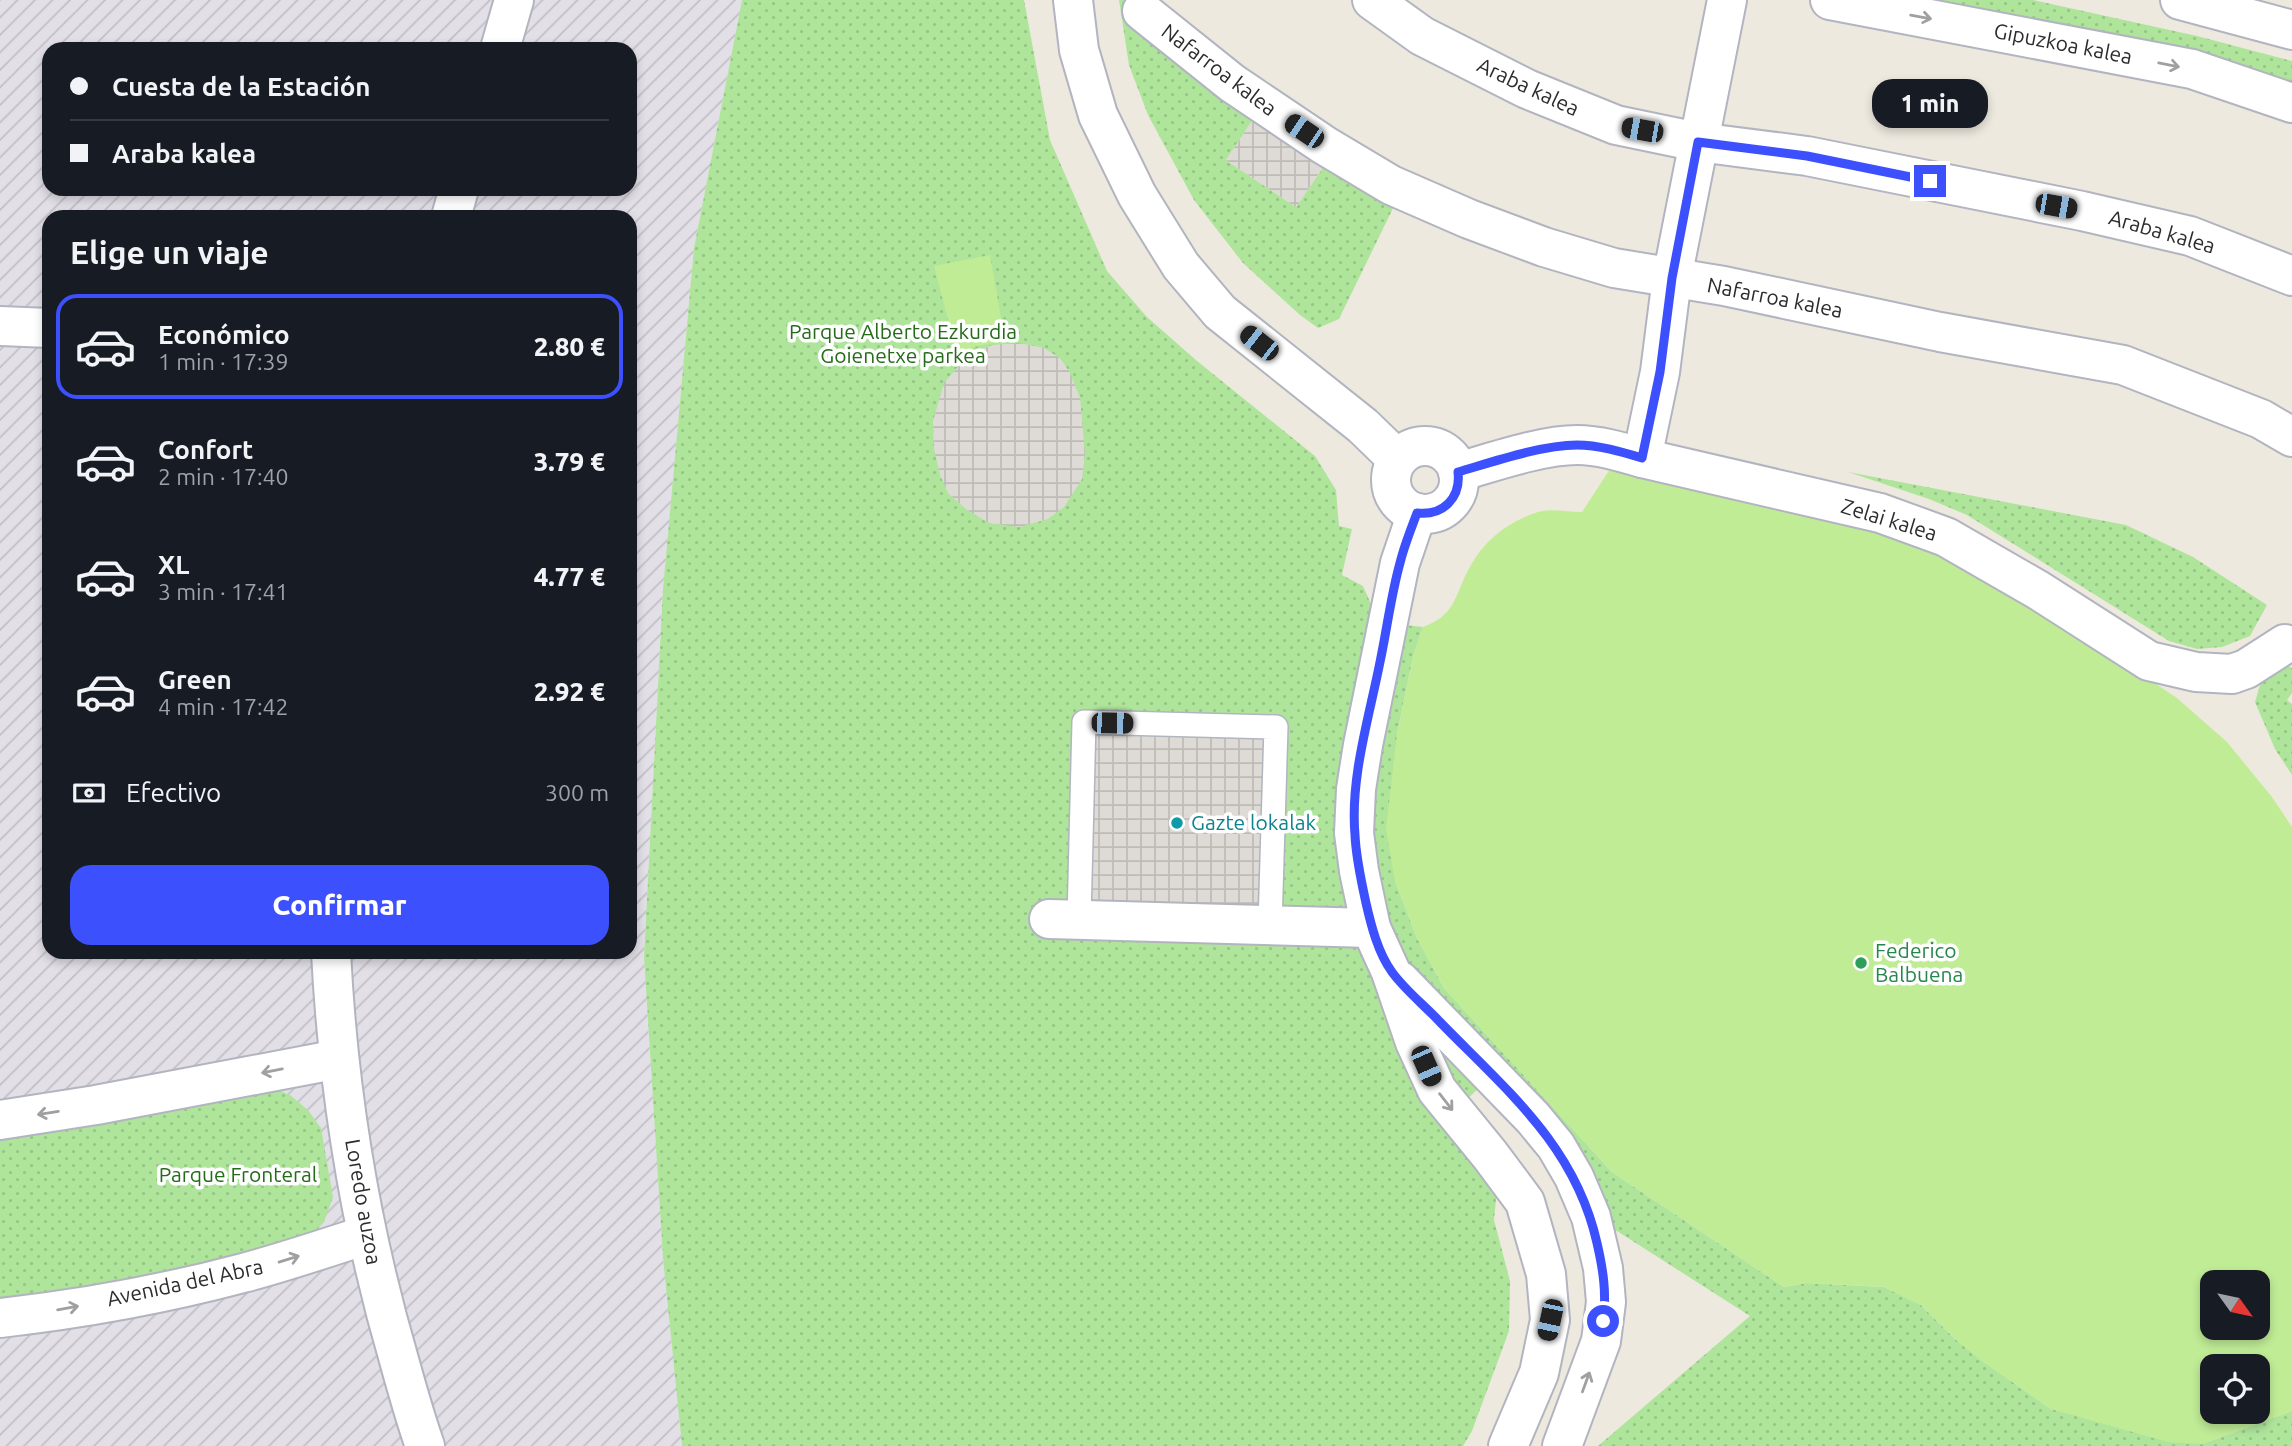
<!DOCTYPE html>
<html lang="es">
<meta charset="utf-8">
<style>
:root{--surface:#171b24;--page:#242831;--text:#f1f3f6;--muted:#9ea1a6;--line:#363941;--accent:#3d50fd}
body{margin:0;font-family:Ubuntu,sans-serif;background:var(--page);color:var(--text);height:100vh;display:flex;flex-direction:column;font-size:26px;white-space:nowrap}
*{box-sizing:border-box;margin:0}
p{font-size:23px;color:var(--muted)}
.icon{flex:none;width:38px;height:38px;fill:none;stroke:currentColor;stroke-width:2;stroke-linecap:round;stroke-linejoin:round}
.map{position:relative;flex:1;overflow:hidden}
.drawer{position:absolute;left:42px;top:210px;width:595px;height:749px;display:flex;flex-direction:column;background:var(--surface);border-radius:21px;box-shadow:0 4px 10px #0003}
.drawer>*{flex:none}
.guide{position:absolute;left:42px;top:42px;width:595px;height:154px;border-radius:21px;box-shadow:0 4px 10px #0003;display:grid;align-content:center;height:154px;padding:0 28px;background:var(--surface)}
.needle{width:46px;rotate:123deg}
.controls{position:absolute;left:2200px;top:1270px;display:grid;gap:14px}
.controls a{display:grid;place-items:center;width:70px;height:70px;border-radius:14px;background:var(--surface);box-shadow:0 4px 10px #0003;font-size:35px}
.end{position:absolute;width:32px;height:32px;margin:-16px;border:9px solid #3d50fd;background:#fff;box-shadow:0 0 0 4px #fff}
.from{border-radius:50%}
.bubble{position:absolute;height:49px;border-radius:21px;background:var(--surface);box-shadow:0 4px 10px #0003;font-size:23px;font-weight:800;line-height:49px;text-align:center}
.car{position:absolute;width:21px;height:42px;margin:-21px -10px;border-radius:9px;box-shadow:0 0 5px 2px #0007;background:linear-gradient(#222 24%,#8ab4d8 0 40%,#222 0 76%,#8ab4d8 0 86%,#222 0)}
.guide b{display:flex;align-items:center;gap:24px;height:66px;font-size:26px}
.guide b+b{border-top:2px solid var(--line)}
.guide i{width:18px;height:18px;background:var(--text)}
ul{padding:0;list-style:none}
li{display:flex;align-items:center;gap:21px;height:105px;margin:0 14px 10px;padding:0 14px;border:4px solid transparent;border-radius:21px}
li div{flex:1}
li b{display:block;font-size:26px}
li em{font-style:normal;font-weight:800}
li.on{border-color:var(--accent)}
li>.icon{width:63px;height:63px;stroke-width:1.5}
h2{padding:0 28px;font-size:32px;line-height:84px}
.pay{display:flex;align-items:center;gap:18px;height:77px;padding:0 28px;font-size:26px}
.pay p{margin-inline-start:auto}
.action{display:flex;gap:14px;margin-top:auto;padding:14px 28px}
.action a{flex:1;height:80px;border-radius:21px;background:var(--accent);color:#fff;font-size:28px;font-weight:800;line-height:80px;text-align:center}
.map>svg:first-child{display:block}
</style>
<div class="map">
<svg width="2292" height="1446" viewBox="0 0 2292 1446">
<defs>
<pattern id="industrial-furrows" width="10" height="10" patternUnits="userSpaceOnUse" patternTransform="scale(1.75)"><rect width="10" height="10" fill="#e2dfe7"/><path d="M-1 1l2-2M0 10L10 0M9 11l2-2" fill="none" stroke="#c2c0c6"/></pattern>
<pattern id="grass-dots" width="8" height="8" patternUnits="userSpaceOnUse" patternTransform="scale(1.75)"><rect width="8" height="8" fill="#aee59b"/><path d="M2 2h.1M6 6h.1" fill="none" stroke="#96c586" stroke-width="1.8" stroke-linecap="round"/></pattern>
<pattern id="plaza-grid" width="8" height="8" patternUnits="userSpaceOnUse" patternTransform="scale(1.75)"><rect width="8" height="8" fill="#dedbd6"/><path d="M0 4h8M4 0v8" fill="none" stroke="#bfbcb8"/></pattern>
</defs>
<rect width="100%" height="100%" fill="#eee9df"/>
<path fill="url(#industrial-furrows)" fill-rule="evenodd" d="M 0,0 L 742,0 L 694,248 L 663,589 L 644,957 L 663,1258 L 682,1446 L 0,1446 ZM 49,49 L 630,49 L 630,189 L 49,189 ZM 49,217 L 630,217 L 630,952 L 49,952 Z"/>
<g fill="url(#grass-dots)">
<polygon points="742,0 1024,0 1050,140 1107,271 1147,317 1197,361 1315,456 1336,490 1339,526 1352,529 1342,575 1363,586 1379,622 1423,627 1413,657 1397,734 1395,881 1417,938 1444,988 1612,1172 1784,1287 1806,1283 1884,1287 1921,1305 1955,1339 1981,1360 2051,1409 2202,1444 2292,1411 2292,1446 1598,1446 1750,1316 1617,1231 1586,1239 1559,1171 1482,1085 1461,1105 1501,1148 1494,1220 1510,1281 1509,1331 1472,1431 1463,1446 682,1446 663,1258 644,957 663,589 694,248"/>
<polygon points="1119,0 1139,0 1258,112 1226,160 1296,207 1328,160 1398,198 1339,319 1318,328 1300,315 1243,263 1194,200 1148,115 1129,65"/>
<polygon points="1916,0 2033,0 2197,36 2292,61 2292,90"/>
<polygon points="1848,472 2126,525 2193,557 2267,605 2250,636 2222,647 2197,649 2169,641 1967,515 1929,499"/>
<polygon points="2286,664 2292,668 2292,693 2287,700 2292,704 2292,775 2275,749 2255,702 2263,675"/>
<polygon points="266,1085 290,1095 308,1110 321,1128 333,1197 324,1222 310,1238 289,1252 0,1303 0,1133"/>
</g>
<g fill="#c0ec96" fill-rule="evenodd">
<polygon points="990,255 1005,340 956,351 934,266"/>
<path d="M 1612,466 L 1870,526 L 1934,548 L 2012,588 L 2177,698 L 2227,742 L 2272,797 L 2292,827 L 2292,1411 L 2202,1444 L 2168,1442 L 2051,1409 L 1981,1360 L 1955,1339 L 1921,1305 L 1884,1287 L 1806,1283 L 1784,1287 L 1612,1172 L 1444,988 L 1417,938 L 1395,881 L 1386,829 L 1397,734 L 1413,657 L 1423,627 C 1458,614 1454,594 1471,565 C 1485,539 1510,521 1538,512 C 1551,508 1569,512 1582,512 ZM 2212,1283 L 2258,1283 L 2258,1328 L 2212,1328 ZM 2212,1367 L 2258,1367 L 2258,1412 L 2212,1412 Z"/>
</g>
<g fill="url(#plaza-grid)">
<polygon points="1258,112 1328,160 1296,207 1226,160"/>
<polygon points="1019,343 1044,348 1061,359 1070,373 1080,398 1085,453 1082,479 1064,507 1048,519 1019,527 989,523 967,510 948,493 940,475 934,448 933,421 944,383 970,353 993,345"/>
<polygon points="1084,722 1276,727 1270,925 1079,919"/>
</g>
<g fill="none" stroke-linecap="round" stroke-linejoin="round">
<g stroke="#b2b4c0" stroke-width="26">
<polyline id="service" points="1079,919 1084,722 1276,727 1270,925"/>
</g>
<g stroke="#b2b4c0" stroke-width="42">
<g id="minor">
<polyline points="1073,0 1079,50 1098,115 1137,195 1181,266 1220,312 1363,426 1397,459"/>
<polyline points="1372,0 1422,36 1527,89 1616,125 1698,142 1807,156 2082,211 2190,236 2292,276"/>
<polyline points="1830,0 2192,69 2292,103"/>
<polyline points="1142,11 1232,83 1324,145 1391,185 1469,219 1544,247 1614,268 1724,286 1940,332 2123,365 2261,419 2292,437"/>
<polyline points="500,49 514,0"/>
<polyline points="451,217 459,189"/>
<polyline points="0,326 49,328"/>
<circle cx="1425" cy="480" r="34"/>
<polyline points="1642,458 1660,372 1672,278 1727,0"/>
<path d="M 1458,472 C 1493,462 1542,445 1577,445 C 1599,445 1622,452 1642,458 L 1880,513 L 1946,537 L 2038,590 L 2149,661 L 2196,672 L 2232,674 L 2246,669 L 2285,644"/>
<polyline points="1417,513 1400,563 1363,745 1356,789 1354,833 1359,871 1371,928 1391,972 1415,1042 1437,1090 1490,1155 1525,1202 1546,1274 1550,1320 1539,1373 1508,1446"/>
<polyline points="1049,919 1371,928"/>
<path d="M 331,952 C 338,1090 360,1227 399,1360 C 407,1389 415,1418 425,1446"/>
<polyline points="1400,981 1533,1118 1556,1146 1574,1177 1591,1217 1603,1268 1606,1302 1601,1341 1562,1446"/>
<polyline points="0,1120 96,1105 339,1059"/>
<path d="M 0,1318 C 81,1309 164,1294 243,1273 C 285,1262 326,1248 366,1235"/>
</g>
</g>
<g stroke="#b2b4c0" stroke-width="42">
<polyline id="tertiary" points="2180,0 2292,30"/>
</g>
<use href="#service" stroke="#fff" stroke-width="23"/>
<use href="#minor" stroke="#fff" stroke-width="38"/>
<use href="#tertiary" stroke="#fff" stroke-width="38"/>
</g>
<defs><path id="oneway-shaft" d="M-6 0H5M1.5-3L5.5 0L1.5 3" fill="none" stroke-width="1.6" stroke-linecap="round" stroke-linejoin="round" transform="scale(1.75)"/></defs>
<g stroke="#a0a0a0">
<use href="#oneway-shaft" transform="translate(1921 17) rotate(10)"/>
<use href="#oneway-shaft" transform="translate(2169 65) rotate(11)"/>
<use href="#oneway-shaft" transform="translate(272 1071) rotate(169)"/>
<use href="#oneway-shaft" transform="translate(1446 1102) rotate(52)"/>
<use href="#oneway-shaft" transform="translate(48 1113) rotate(171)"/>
<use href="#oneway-shaft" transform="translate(289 1259) rotate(-17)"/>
<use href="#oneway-shaft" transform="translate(68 1308) rotate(-10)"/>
<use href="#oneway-shaft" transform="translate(1586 1382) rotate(-70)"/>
</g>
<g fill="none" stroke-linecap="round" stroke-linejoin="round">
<path stroke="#3d50fd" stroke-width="9" d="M 1603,1321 C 1607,1294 1603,1269 1597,1243 C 1575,1145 1506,1090 1440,1022 C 1425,1006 1404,989 1392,972 C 1378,953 1371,925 1366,903 C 1361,880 1356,858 1355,835 C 1350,778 1369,718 1380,662 C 1387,629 1391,595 1400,563 C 1404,546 1411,529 1417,513 C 1443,516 1461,498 1458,472 C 1492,462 1542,445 1577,445 C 1599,445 1622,452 1642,458 L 1660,372 L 1672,278 L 1698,142 L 1807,156 L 1930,181"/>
</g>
<circle fill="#0f9aa8" stroke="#fff" stroke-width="2.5" cx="1177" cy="823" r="7"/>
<circle fill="#2e9e5b" stroke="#fff" stroke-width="2.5" cx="1861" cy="963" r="7"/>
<g text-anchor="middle" stroke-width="7" stroke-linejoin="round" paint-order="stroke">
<g font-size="21" fill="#2c2c2c" stroke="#fff">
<text transform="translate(2063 44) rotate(11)" y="7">Gipuzkoa kalea</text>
<text transform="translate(1219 70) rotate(37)" y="7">Nafarroa kalea</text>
<text transform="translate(1528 87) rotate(25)" y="7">Araba kalea</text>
<text transform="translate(2162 232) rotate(16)" y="7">Araba kalea</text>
<text transform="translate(1775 298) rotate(11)" y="7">Nafarroa kalea</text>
<text transform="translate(1889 520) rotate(17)" y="7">Zelai kalea</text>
<text transform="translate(363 1202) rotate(80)" y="7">Loredo auzoa</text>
<text transform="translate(185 1283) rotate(-12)" y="7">Avenida del Abra</text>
</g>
<g font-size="21" fill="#246c19" stroke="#fff">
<text x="903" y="339">Parque Alberto Ezkurdia<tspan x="903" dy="24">Goienetxe parkea</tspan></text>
<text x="238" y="1182">Parque Fronteral</text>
</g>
<g font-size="21" fill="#0d838f" stroke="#fff" text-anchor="start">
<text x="1191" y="830">Gazte lokalak</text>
</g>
<g font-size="21" fill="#27864d" stroke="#fff" text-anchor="start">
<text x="1875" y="958">Federico<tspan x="1875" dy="24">Balbuena</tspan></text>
</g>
</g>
</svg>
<div class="controls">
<a><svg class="needle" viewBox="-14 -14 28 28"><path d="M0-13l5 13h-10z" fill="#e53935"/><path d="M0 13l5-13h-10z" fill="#9ea1a6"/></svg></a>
<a><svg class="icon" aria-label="locate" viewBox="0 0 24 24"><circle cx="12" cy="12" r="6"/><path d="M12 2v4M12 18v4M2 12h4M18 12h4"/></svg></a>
</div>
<i class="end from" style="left:1603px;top:1321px"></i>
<i class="end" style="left:1930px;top:181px"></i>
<div class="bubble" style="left:1872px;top:79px;width:116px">1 min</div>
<i class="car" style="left:1642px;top:130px;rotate:280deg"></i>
<i class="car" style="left:1304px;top:131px;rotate:304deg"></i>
<i class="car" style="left:2056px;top:206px;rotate:100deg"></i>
<i class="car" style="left:1259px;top:343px;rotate:308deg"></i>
<i class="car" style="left:1112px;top:723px;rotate:91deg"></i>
<i class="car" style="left:1426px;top:1066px;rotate:156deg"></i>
<i class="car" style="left:1550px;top:1320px;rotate:192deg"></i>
<div class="guide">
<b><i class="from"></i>Cuesta de la Estación</b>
<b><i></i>Araba kalea</b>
</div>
<section class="drawer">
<h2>Elige un viaje</h2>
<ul>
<li class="on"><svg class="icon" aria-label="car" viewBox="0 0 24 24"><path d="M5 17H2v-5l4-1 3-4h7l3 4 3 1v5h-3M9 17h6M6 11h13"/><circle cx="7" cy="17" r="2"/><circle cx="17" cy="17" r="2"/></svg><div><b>Económico</b><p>1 min · 17:39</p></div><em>2.80 €</em></li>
<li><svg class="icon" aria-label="car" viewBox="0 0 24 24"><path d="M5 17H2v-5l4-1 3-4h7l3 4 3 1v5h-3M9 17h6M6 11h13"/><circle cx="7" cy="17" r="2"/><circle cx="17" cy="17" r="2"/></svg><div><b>Confort</b><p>2 min · 17:40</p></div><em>3.79 €</em></li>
<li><svg class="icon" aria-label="car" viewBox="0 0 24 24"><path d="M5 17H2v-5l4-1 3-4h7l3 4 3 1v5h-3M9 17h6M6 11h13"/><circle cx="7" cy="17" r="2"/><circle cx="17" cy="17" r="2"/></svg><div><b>XL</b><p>3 min · 17:41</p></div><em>4.77 €</em></li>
<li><svg class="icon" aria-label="car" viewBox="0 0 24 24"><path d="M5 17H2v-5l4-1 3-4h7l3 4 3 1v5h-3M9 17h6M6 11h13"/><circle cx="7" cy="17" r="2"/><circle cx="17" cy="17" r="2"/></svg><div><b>Green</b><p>4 min · 17:42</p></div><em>2.92 €</em></li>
</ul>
<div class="pay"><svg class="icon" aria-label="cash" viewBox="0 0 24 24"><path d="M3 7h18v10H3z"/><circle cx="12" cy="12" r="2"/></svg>Efectivo<p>300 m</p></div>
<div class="action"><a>Confirmar</a></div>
</section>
</div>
